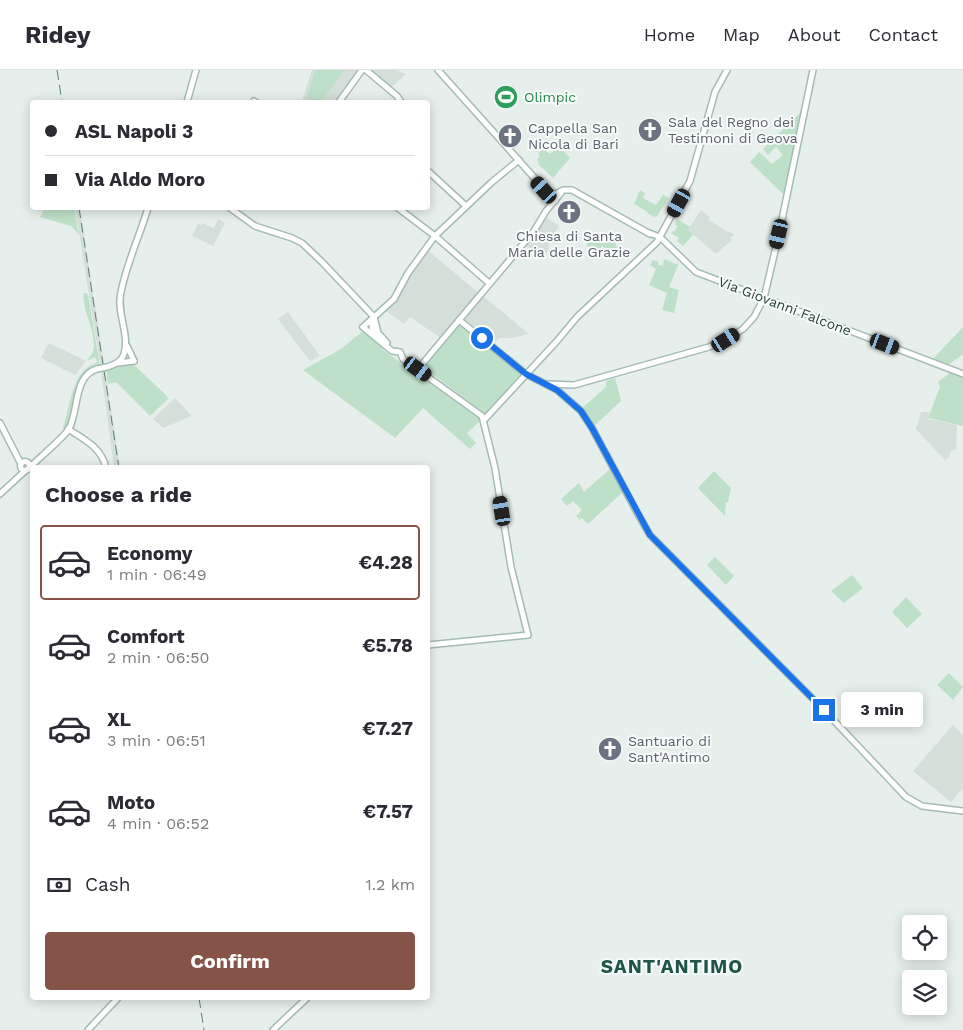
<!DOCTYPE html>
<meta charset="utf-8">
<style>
:root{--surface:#fff;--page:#f7f7f7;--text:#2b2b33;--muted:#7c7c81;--line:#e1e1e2;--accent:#855347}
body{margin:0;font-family:"Work Sans",sans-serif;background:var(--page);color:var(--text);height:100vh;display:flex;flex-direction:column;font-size:19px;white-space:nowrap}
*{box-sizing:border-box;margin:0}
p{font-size:16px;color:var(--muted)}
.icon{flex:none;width:28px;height:28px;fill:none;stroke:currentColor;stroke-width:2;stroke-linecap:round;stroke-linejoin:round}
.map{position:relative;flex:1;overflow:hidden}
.side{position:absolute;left:30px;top:395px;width:400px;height:535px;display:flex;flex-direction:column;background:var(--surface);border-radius:5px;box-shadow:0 2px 12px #0003}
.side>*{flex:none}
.hud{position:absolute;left:30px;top:30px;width:400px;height:110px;border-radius:5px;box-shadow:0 2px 12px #0003;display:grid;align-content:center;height:110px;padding:0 15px;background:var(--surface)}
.controls{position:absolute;left:902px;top:845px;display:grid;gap:10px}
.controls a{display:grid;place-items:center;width:45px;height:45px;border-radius:5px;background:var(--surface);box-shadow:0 2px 12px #0003;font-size:25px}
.end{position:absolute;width:22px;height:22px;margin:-11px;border:6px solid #1a73e8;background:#fff;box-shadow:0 0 0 2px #fff}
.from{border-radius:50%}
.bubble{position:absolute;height:35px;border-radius:5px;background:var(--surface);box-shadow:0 2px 12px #0003;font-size:16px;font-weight:700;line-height:35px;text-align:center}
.car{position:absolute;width:15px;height:30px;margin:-15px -8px;border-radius:6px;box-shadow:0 0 4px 1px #0007;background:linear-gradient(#222 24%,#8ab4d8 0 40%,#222 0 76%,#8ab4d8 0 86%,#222 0)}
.hud b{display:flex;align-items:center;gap:18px;height:48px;font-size:19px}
.hud b+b{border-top:1px solid var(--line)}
.hud i{width:12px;height:12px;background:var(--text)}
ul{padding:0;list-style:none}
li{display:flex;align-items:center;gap:15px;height:75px;margin:0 10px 8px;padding:0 5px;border:2px solid transparent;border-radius:5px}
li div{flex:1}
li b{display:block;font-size:19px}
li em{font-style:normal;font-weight:700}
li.on{border-color:var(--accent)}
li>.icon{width:45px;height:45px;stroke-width:1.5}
h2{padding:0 15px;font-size:22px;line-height:60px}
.pay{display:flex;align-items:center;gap:12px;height:55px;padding:0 15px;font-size:19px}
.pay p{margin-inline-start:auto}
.cta{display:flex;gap:10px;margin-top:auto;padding:10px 15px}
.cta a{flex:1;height:58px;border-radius:5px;background:var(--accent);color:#fff;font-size:20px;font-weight:700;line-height:58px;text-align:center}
header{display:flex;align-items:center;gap:30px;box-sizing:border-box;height:70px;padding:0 25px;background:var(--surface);border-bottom:1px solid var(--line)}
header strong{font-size:24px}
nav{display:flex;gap:28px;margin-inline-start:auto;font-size:18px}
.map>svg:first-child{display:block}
</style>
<header>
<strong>Ridey</strong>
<nav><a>Home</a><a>Map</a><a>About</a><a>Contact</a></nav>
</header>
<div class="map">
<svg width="963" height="960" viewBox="0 0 963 960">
<rect width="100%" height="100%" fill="#e6efeb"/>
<g fill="#d4dfda">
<polygon points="312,0 396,0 406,4 388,20 364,2 342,32 302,32"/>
<polygon points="75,138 80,138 120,397 114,397 100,293"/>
<polygon points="701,140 710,147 709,150 726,161 735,164 730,168 732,170 716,184 688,160"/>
<polygon points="547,148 559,156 548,175 549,178 544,189 525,175"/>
<polygon points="218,149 225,153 213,176 192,166 198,154 201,155 202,153 214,158"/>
<polygon points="427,180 478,222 441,268 410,247 404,254 385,240 396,231 401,224 405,212"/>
<polygon points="482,225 529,264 511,268 499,268 494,273 463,248"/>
<polygon points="288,242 320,286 310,291 278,249"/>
<polygon points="49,273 86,291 75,305 41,288"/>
<polygon points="175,328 192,346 163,358 153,349"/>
<polygon points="921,342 929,342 928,349 957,355 956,379 951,381 949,387 945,390 916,359"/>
<polygon points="953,655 963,665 963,718 951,732 913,701"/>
</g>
<g fill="#bfe0c8">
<polygon points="315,0 344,0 321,32 306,32"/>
<polygon points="802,41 785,122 783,124 750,92 759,82 772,94 783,85 776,77 768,85 763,79"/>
<polygon points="559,76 570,88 553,108 538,94 539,92 537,90 540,86 538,84 543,78 550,84"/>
<polygon points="640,120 645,123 643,128 656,135 663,125 669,128 657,146 655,147 647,143 648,142 634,134"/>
<polygon points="45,138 74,138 79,165 71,156 40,147"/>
<polygon points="677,149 690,157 688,160 693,165 683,176 677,171 679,168 671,163 673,161 675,161 677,156 675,154"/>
<polygon points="590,162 603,174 610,166 617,172 615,175 617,177 614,181 611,178 609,181 602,176 597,182 586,175 591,169 587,166"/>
<polygon points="664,189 676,194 679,193 669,217 679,220 674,243 662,240 667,223 649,215 656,199 650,195 653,190 659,192 658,195 663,196"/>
<path d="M 84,223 L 88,224 L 100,297 L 89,300 L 84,305 L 70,352 L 66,360 L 63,358 C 70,338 72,299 96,293 L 97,291 L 95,287 L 87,291 L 93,282 L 94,276 L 92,261 L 85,239 L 83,224 Z"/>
<polygon points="460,253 523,305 487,345 423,297"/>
<polygon points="963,257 963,284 948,295 933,289"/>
<polygon points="363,261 382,276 383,280 481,350 467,363 476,373 470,379 423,338 395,368 303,300 341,279"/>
<polygon points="132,293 167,326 168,329 150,346 116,312 108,314 106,299 118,295"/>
<polygon points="951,302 963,306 963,356 928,348 940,317 938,312"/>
<polygon points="615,308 621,331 594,356 581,339 606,317 606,311"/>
<polygon points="611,398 623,422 588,454 582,448 580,450 576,446 582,440 573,431 567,436 561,429 579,413 584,422"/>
<polygon points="714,401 731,418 728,432 726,432 725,446 698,418"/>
<polygon points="715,487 734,506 726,515 707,495"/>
<polygon points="852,505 863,518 844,533 831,521"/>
<polygon points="906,527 922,544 907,558 892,542"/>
<polygon points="949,603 963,617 953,630 937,615"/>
</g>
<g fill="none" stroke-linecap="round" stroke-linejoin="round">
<g stroke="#a4bbb3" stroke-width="8">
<g id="secondary">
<polyline points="366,0 397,26 401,32"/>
<polyline points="438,0 555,131"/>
<polyline points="254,31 256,32"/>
<polyline points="187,32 196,0"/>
<polyline points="339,32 362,0"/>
<polyline points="428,101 466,136"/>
<polyline points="551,127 563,120 572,120 650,164"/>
<polyline points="230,138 255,156 292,168 302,173 322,192 374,247"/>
<polyline points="398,138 435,166 489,213"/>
<polyline points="649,163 660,167 696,202 963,304"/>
<polyline points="374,247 378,263 387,273"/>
<polyline points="371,250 374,266"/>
<polyline points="459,250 526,304 557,320 581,341 592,358 639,446 650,465 824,640 906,727 922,736 963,741"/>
<polyline points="363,257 392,281 400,282 403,289 482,346 495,398 511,497 528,565 428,575"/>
<polyline points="363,257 394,229 408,203 435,166 492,112 519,90"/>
<polyline points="127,276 134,291"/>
<polyline points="118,293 134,291"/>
<path d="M 107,297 C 114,295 122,291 124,284 C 130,264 116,242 121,222 C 126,195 140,165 148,138"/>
<polyline points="418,299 534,161 546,141 561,123"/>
<polyline points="547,314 574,315 709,277 726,270 743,259 754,247 764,228 779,164 813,0"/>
<polyline points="484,350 557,271 577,247 657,172 690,111 715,22 727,0"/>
<polyline points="0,353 21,394"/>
<path d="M 68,359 C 84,369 102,378 106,398"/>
<circle cx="25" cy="396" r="4.5"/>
<path d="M 29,398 C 38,389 63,368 69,359 C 79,341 73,306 97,299"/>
<polyline points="0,424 26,400"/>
<polyline points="88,960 118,928"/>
<polyline points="273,960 307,928"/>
</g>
</g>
<use href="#secondary" stroke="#fff" stroke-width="5"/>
<g stroke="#5f7d75" stroke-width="1" stroke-dasharray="10 5" stroke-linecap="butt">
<polyline points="57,0 62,32"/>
<polyline points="79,138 119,398"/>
<polyline points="199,928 204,960"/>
</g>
<g stroke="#a4bbb3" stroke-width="8" stroke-linecap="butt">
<polyline id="secondary-bridge" points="97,299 107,297"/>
</g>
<use href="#secondary-bridge" stroke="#fff" stroke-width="5"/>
</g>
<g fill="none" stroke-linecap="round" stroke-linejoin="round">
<polyline stroke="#1a73e8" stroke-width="6" points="482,268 526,304 557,320 581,341 592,358 650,465 824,640"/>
</g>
<defs>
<g id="stadium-disc" transform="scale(1.25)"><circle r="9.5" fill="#2e9e5b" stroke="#f7fbf9"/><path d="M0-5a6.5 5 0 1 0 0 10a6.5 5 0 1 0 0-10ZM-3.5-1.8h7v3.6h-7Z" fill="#fff"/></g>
<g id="church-disc" transform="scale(1.25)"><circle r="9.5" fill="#6b7280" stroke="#f7fbf9"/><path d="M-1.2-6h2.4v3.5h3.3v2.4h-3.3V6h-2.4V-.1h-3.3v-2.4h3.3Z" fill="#fff"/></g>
</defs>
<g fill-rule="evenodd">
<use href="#stadium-disc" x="506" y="27"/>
<use href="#church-disc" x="650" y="60"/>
<use href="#church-disc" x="510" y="66"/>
<use href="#church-disc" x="569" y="142"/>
<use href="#church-disc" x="610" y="679"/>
</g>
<g text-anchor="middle" stroke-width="4" stroke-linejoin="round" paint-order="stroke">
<g font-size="14" fill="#27864d" stroke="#f7fbf9" text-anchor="start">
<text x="524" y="32">Olimpic</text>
</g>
<g font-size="14" fill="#5b616d" stroke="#f7fbf9" text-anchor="start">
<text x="668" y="57">Sala del Regno dei<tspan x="668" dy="16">Testimoni di Geova</tspan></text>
<text x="528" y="63">Cappella San<tspan x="528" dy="16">Nicola di Bari</tspan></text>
<text x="569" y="171" text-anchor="middle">Chiesa di Santa<tspan x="569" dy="16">Maria delle Grazie</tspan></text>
<text x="628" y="676">Santuario di<tspan x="628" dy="16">Sant'Antimo</tspan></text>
</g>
<g font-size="14" fill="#24423a" stroke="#f7fbf9">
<text transform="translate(785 236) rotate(21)" y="5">Via Giovanni Falcone</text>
</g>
<g font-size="19" font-weight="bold" letter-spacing="1" fill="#1f5548" stroke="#f7fbf9">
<text x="672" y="903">SANT'ANTIMO</text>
</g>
</g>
</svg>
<div class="controls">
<a><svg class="icon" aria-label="locate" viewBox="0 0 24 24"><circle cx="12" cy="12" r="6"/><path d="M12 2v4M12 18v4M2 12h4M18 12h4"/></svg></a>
<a><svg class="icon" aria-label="layers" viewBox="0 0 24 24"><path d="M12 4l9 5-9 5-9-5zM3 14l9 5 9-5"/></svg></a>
</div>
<i class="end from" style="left:482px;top:268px"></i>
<i class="end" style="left:824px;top:640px"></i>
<div class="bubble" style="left:841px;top:622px;width:82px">3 min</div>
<i class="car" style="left:544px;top:120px;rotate:318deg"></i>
<i class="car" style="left:679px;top:133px;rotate:209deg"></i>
<i class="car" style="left:779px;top:164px;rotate:193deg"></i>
<i class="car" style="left:726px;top:270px;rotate:58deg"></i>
<i class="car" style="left:885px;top:274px;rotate:111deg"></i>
<i class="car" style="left:418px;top:299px;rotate:126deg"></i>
<i class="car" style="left:502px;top:441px;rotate:351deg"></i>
<div class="hud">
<b><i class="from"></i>ASL Napoli 3</b>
<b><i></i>Via Aldo Moro</b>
</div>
<section class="side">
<h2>Choose a ride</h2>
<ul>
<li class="on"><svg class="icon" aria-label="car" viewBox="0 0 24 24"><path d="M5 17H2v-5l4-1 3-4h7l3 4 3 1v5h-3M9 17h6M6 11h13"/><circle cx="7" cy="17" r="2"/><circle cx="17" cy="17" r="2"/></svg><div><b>Economy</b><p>1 min · 06:49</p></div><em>€4.28</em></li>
<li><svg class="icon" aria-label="car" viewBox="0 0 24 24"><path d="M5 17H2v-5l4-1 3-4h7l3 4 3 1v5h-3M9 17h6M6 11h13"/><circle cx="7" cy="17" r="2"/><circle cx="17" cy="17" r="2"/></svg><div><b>Comfort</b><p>2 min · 06:50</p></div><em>€5.78</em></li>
<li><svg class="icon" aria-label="car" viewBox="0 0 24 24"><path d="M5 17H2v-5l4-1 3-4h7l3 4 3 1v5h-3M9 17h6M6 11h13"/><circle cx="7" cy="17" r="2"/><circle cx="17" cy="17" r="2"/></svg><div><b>XL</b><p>3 min · 06:51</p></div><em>€7.27</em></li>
<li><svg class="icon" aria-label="car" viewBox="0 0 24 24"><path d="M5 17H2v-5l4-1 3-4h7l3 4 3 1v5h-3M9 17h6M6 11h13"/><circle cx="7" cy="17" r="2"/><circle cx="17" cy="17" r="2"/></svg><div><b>Moto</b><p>4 min · 06:52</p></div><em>€7.57</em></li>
</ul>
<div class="pay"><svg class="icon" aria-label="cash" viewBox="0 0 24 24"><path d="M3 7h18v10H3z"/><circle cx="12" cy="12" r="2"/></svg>Cash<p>1.2 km</p></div>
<div class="cta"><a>Confirm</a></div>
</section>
</div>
